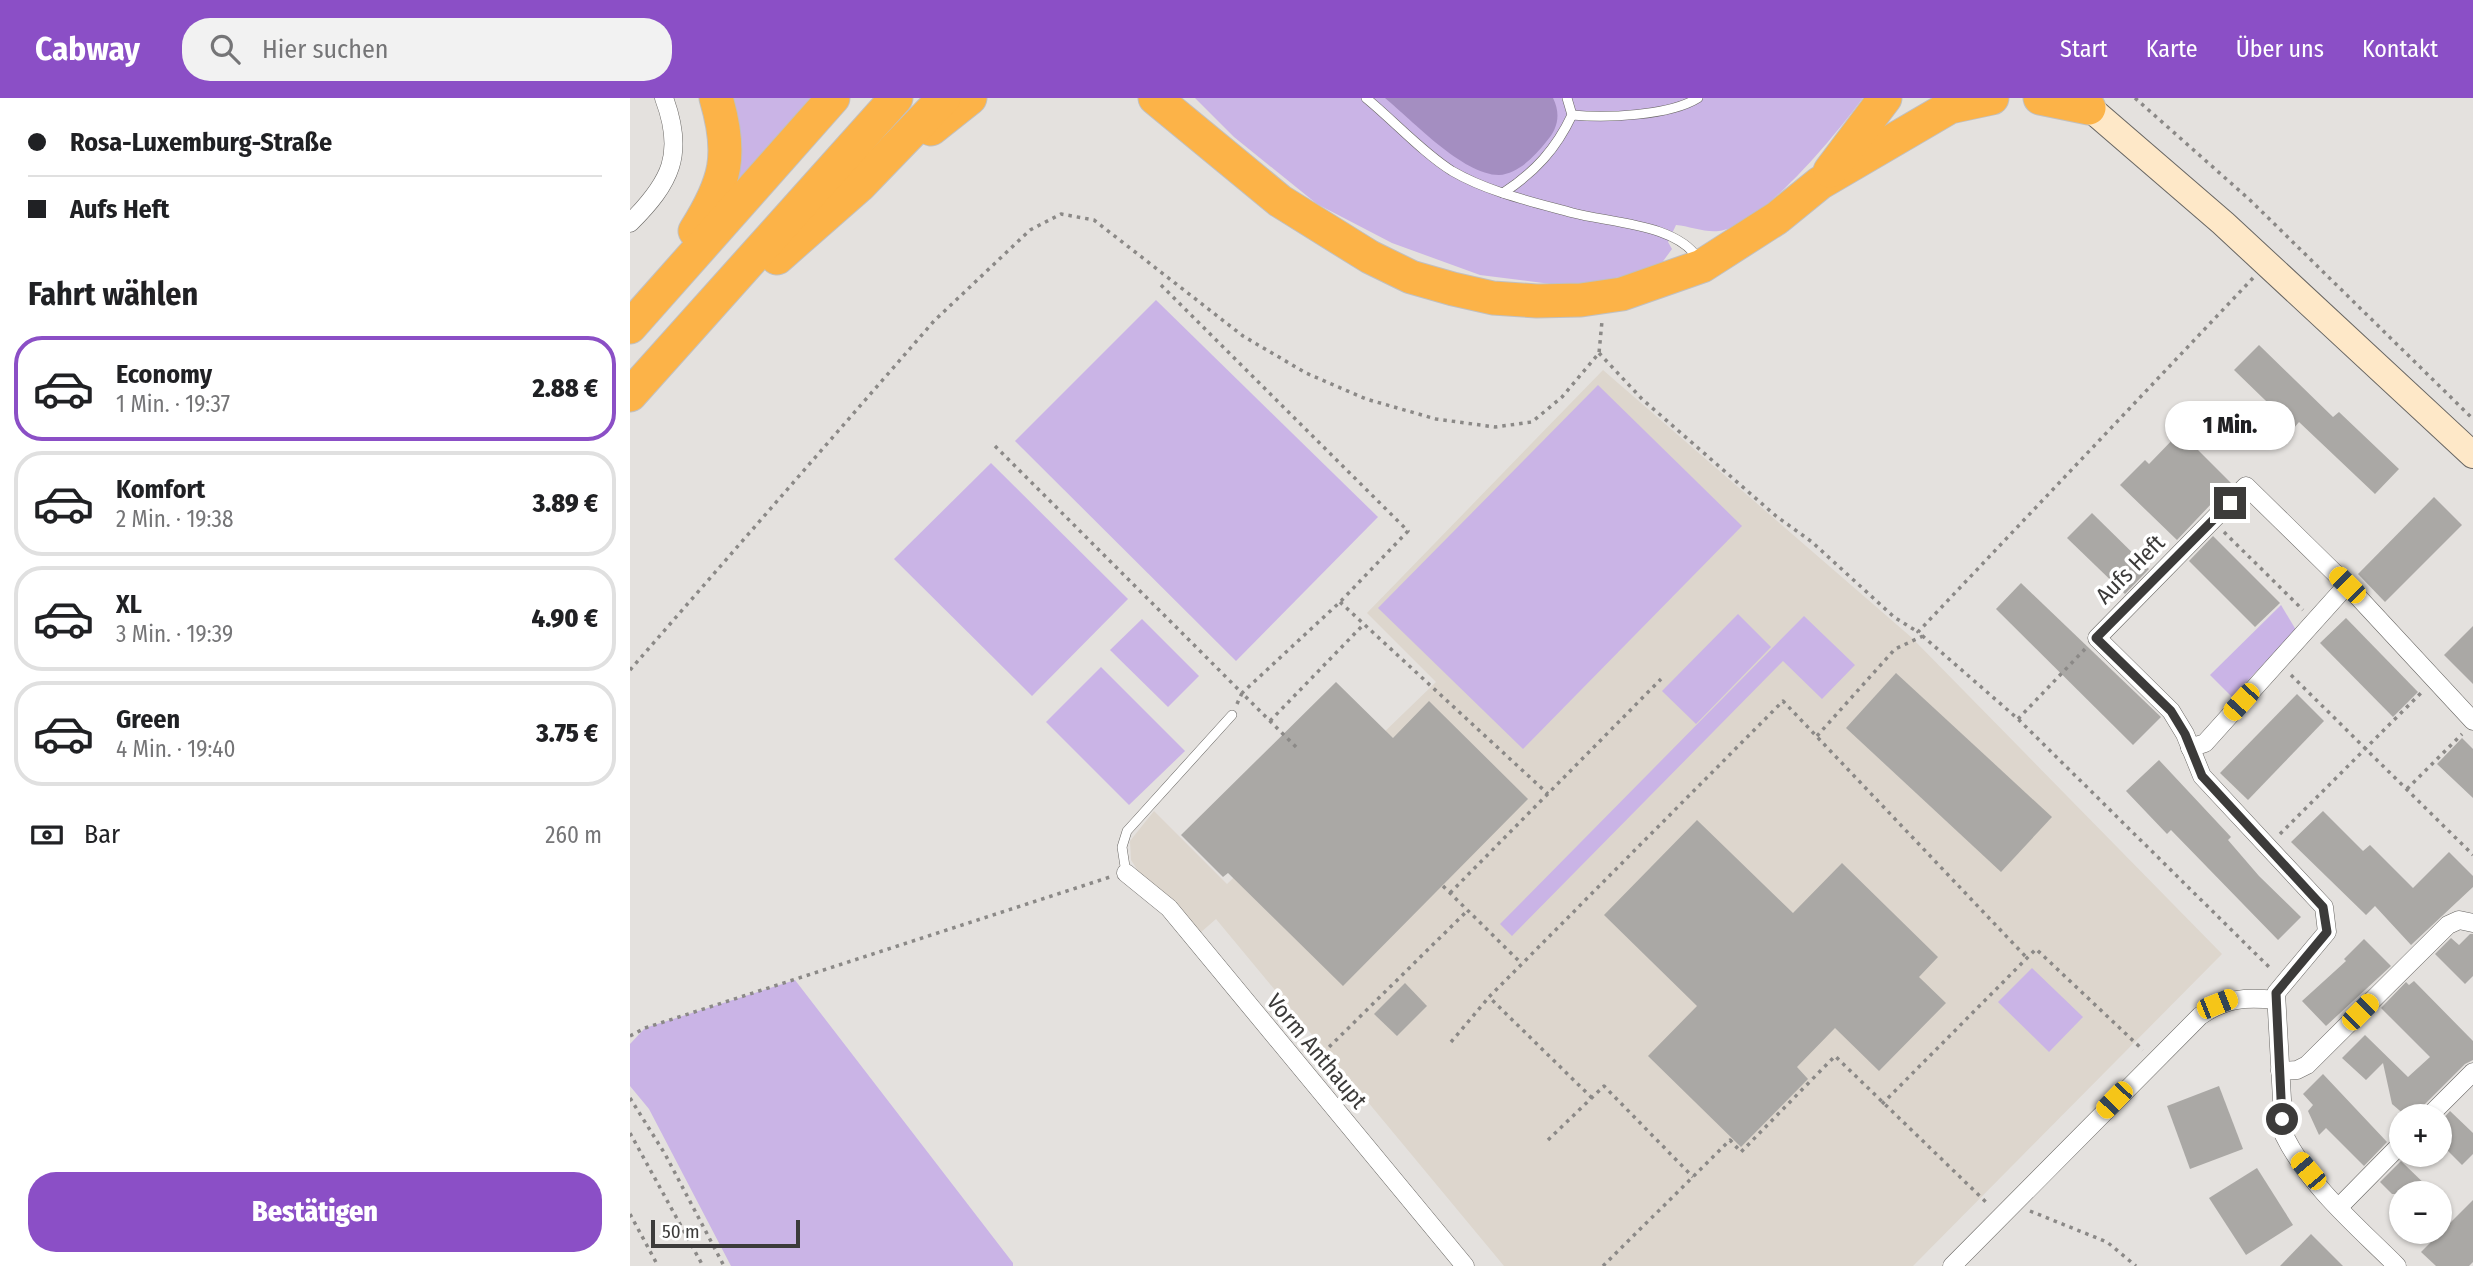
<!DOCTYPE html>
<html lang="de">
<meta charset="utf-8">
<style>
:root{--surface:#fff;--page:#f2f2f2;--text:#202124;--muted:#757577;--line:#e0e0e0;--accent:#8b4fc6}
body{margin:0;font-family:"Fira Sans Condensed",sans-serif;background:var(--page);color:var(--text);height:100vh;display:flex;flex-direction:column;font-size:26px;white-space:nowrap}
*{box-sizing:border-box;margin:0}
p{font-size:23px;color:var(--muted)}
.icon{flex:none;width:38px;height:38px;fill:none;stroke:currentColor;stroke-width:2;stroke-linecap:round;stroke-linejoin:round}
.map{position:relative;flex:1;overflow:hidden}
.side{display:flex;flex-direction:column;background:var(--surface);width:630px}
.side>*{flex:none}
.guide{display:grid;align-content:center;height:154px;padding:0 28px;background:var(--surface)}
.tools{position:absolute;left:1759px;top:1006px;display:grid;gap:14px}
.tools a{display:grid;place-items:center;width:63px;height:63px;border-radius:50%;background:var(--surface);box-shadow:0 2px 5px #0004;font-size:35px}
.scale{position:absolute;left:21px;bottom:18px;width:149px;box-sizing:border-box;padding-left:7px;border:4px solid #3c3b3a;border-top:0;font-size:19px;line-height:24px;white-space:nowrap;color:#3c3b3a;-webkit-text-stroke:5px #fff;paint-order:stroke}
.end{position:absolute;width:32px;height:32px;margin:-16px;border:9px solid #3c3b3a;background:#fff;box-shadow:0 0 0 4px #fff}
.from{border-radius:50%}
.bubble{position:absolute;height:49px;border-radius:24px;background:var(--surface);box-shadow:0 2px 5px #0004;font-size:23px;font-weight:800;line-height:49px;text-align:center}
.car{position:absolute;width:21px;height:42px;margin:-21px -10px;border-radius:9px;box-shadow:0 0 5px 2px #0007;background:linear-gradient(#f5c518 24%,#345 0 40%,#f5c518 0 76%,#345 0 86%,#f5c518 0)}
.guide b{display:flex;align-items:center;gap:24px;height:66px;font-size:26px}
.guide b+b{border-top:2px solid var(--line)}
.guide i{width:18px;height:18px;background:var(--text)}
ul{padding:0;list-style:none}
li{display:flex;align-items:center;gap:21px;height:105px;margin:0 14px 10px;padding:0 14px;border:4px solid var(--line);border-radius:28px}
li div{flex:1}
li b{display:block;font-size:26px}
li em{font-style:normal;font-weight:800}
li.current{border-color:var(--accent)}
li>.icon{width:63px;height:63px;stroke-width:1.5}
h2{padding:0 28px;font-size:32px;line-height:84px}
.pay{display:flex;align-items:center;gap:18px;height:77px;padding:0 28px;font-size:26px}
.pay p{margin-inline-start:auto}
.button{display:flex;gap:14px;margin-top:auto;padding:14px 28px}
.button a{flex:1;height:80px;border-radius:28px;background:var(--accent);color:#fff;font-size:28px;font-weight:800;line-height:80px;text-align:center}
header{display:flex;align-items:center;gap:42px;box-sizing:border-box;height:98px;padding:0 35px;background:var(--accent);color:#fff}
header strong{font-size:33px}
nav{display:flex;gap:38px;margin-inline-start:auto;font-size:24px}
.search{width:490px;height:63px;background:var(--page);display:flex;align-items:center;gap:18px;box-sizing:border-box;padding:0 24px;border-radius:28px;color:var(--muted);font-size:26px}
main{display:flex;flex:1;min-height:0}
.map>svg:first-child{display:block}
</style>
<header>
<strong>Cabway</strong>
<div class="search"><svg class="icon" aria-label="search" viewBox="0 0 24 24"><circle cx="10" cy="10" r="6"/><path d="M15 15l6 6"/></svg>Hier suchen</div>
<nav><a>Start</a><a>Karte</a><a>Über uns</a><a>Kontakt</a></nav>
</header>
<main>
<section class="side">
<div class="guide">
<b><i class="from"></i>Rosa-Luxemburg-Straße</b>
<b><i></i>Aufs Heft</b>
</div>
<h2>Fahrt wählen</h2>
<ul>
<li class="current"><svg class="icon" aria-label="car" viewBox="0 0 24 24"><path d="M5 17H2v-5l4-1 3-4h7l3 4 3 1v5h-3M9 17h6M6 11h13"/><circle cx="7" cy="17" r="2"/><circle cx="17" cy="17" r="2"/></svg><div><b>Economy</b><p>1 Min. · 19:37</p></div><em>2.88 €</em></li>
<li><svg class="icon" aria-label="car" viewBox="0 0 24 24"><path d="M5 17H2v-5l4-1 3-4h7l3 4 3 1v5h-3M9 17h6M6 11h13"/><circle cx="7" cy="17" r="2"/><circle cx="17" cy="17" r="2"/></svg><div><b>Komfort</b><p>2 Min. · 19:38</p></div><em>3.89 €</em></li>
<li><svg class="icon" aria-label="car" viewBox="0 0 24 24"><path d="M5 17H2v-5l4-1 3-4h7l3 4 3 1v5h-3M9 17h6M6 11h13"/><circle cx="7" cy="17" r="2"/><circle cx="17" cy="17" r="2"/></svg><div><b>XL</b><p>3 Min. · 19:39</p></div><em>4.90 €</em></li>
<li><svg class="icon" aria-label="car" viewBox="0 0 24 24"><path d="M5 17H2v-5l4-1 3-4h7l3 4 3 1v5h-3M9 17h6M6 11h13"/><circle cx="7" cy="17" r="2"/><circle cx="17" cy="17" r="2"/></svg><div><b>Green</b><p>4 Min. · 19:40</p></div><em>3.75 €</em></li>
</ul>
<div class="pay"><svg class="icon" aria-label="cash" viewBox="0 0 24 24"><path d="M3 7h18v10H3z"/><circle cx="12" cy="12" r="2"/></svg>Bar<p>260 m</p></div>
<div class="button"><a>Bestätigen</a></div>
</section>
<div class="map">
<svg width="1843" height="1168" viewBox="0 0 1843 1168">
<rect width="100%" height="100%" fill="#e4e1de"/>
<polygon fill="#ddd6cd" points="973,272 1281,539 1592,856 1283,1168 874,1168 586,821 570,835 510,776 501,762 500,743 524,713 597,786 806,584 737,515"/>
<g fill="#cab4e6">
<polygon points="96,0 180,0 105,87"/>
<path d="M 565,0 L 1233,0 C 1207,35 1132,128 1089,133 C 1076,135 1059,128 1046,127 L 1038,144 L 1042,151 L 1031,166 L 994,178 L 944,189 L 850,177 L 762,145 L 687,106 L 604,39 Z"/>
<polygon points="526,202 748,419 606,563 385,343"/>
<polygon points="968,287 1112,428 893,651 748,510"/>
<polygon points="361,365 498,501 402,598 264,461"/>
<polygon points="1651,507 1666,532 1602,599 1580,577"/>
<polygon points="1108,516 1141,549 1066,626 1032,593"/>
<polygon points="1174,518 1225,567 1192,601 1153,563 882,838 870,826"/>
<polygon points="512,521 569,578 538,609 480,552"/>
<polygon points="471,569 555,653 499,707 416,624"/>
<polygon points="1402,870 1453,919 1419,954 1368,904"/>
<polygon points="165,882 383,1165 383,1168 101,1168 19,1011 0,988 0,946 15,930"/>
</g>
<path fill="#a48ec1" d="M 755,0 L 923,0 C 931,16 928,31 916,44 C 905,58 888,76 869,77 C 833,77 782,22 755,0 Z"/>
<g fill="#aaa8a5">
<polygon points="1629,247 1703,319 1709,314 1769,371 1745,396 1669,324 1664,330 1604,272"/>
<polygon points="1550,334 1601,385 1547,442 1490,387 1515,362 1519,366"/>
<polygon points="1804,399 1832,427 1755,504 1728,476"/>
<polygon points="1462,415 1519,471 1495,496 1437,440"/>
<polygon points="1583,438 1650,505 1625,529 1559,463"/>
<polygon points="1391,485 1531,619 1503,647 1366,511"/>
<polygon points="1716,520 1788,594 1763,619 1690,545"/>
<polygon points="1843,528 1843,586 1814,557"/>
<polygon points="1266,575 1422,719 1371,774 1216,630"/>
<polygon points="706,584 763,640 799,603 898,701 713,888 598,775 593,779 551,737"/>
<polygon points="1667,596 1694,623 1618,702 1590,675"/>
<polygon points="1832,640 1843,651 1843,700 1807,666"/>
<polygon points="1529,662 1601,739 1598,742 1629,778 1671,819 1648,842 1541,732 1537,736 1496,693"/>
<polygon points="1693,713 1733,753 1740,747 1783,790 1819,754 1843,778 1843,789 1781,847 1745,808 1736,817 1661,744"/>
<polygon points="1067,722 1163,815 1212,765 1308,859 1289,879 1316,905 1249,973 1205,930 1167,969 1178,981 1111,1049 1018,958 1067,908 974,817"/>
<polygon points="1840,836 1843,836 1843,878 1835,886 1805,856 1821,840 1829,847"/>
<polygon points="1734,841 1761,868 1696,928 1672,903 1716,863 1714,861"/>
<polygon points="1784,883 1843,943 1843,962 1835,966 1791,1010 1786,1018 1776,1018 1762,1006 1753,965 1736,982 1712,960 1735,937 1778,979 1800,959 1751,910 1776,884 1779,887"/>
<polygon points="775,885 797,908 767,938 744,916"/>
<polygon points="1693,976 1757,1044 1734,1068 1696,1030 1689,1037 1678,1013 1683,1007 1673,996"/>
<polygon points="1589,988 1613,1051 1560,1071 1537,1008"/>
<polygon points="1820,1013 1843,1035 1843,1056 1832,1067 1810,1045 1810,1024"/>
<polygon points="1771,1063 1805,1096 1762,1096 1750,1084"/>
<polygon points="1627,1070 1663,1127 1616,1157 1579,1100"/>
<polygon points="1843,1102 1843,1164 1839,1168 1806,1168 1791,1154"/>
<polygon points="1681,1136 1713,1168 1650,1168"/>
</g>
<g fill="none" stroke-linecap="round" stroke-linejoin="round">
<g stroke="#686663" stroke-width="10">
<g id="lane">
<path d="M 736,0 C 763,22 793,55 822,73 C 858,94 903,104 943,115 C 981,125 1048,126 1069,162"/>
<path d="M 942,17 C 976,20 1039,18 1068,0"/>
<path d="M 873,95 C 905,74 926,51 942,17 L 937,0"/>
<polyline points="496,775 492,749 497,733 602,617"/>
</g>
</g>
<g stroke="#686663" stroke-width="19">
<g id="street">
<path d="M 0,125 C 41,84 55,56 34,0"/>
<polyline points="1560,650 1575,645 1717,487"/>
<polyline points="496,775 539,810 835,1168"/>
<polyline points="1650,973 1667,972 1677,967 1818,827 1829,822 1843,825"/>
<polyline points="1799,1018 1843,974"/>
<polyline points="1709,1109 1771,1046"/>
<path d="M 1322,1168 L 1570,918 C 1596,900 1615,899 1646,902"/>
<path d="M 1767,1168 C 1728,1129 1679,1088 1654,1037 L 1646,895 L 1697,834 L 1694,809 L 1572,678 L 1555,636 L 1541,613 L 1467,540 L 1616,388 L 1717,487 L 1843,623"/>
</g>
</g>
<g stroke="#686663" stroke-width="28">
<polyline id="secondary" points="1448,0 1593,125 1843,357"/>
</g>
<g stroke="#c1c0c0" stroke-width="35">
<g id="highway">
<polyline points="525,0 650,103 740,159 781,179 823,191 863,200 907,203 951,202 992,196 1072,168 1147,120 1190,85 1320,9 1362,0"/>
<polyline points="1410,0 1459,10"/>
<polyline points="301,31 340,0"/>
<polyline points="1200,73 1255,0"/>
<path d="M 65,133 C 96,84 103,57 86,0"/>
<polyline points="147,160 230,87 314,0"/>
<polyline points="0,229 203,0"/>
<polyline points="0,297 266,0"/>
</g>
</g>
<g stroke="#8b8987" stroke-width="3.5" stroke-dasharray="3.5 5" stroke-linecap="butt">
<polyline points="1505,0 1620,102 1843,321"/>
<polyline points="1623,180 1288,534 1388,621 1641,871"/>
<polyline points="969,255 1012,301 1146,418 1182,444 1264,519 1288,534"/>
<polyline points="365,348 612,595 710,504 778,433 529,185"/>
<polyline points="1594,434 1673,512"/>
<polyline points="710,504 918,696"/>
<polyline points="0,572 304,223 400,132 431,116 464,122 613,238 676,275 736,301 806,321 865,329 902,324 932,299 969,255 972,223"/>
<polyline points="1661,577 1843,757"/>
<polyline points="607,606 612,595 669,652"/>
<polyline points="1388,621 1455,551"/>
<polyline points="640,623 734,526"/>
<polyline points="1187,638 1265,551 1293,538"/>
<polyline points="1777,691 1832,636"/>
<polyline points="1650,736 1793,593"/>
<polyline points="813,788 891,865"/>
<polyline points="820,795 1031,581"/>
<polyline points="0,938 15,930 480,779"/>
<polyline points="821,944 859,899"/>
<polyline points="687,961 837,813"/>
<polyline points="0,1000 35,1056 94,1168"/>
<polyline points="962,1000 859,899 1153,603 1397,860"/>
<polyline points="1252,1006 1406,851 1513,952"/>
<polyline points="0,1035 73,1168"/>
<polyline points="918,1042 974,988 1063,1079"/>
<polyline points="1400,1113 1477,1144 1506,1168"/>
<polyline points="0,1116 28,1168"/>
<polyline points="973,1168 1100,1042 1111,1054 1205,958 1358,1106"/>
</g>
<use href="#lane" stroke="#fff" stroke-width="9"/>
<use href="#street" stroke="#fff" stroke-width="18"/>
<use href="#secondary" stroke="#fee8c8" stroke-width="26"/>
<use href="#highway" stroke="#fcb348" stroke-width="33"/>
</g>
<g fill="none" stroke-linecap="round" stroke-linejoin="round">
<polyline stroke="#3c3b3a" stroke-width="9" points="1600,405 1466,540 1541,613 1555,636 1572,678 1693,809 1697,834 1646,895 1652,1021"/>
</g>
<g text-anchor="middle" stroke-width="7" stroke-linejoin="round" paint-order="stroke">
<g font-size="23" fill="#3c3b3a" stroke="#fff">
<text transform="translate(1500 471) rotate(-45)" y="8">Aufs Heft</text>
<text transform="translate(687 953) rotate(50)" y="8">Vorm Anthaupt</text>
</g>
</g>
</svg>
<div class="tools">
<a>+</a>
<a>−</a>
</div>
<div class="scale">50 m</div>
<i class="end from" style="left:1652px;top:1021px"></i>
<i class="end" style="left:1600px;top:405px"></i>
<div class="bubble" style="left:1535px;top:303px;width:130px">1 Min.</div>
<i class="car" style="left:1717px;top:487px;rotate:315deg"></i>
<i class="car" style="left:1611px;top:604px;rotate:222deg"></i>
<i class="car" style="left:1587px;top:906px;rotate:68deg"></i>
<i class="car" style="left:1730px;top:914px;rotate:45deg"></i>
<i class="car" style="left:1484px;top:1002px;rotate:224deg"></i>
<i class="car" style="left:1678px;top:1073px;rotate:320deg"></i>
</div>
</main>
